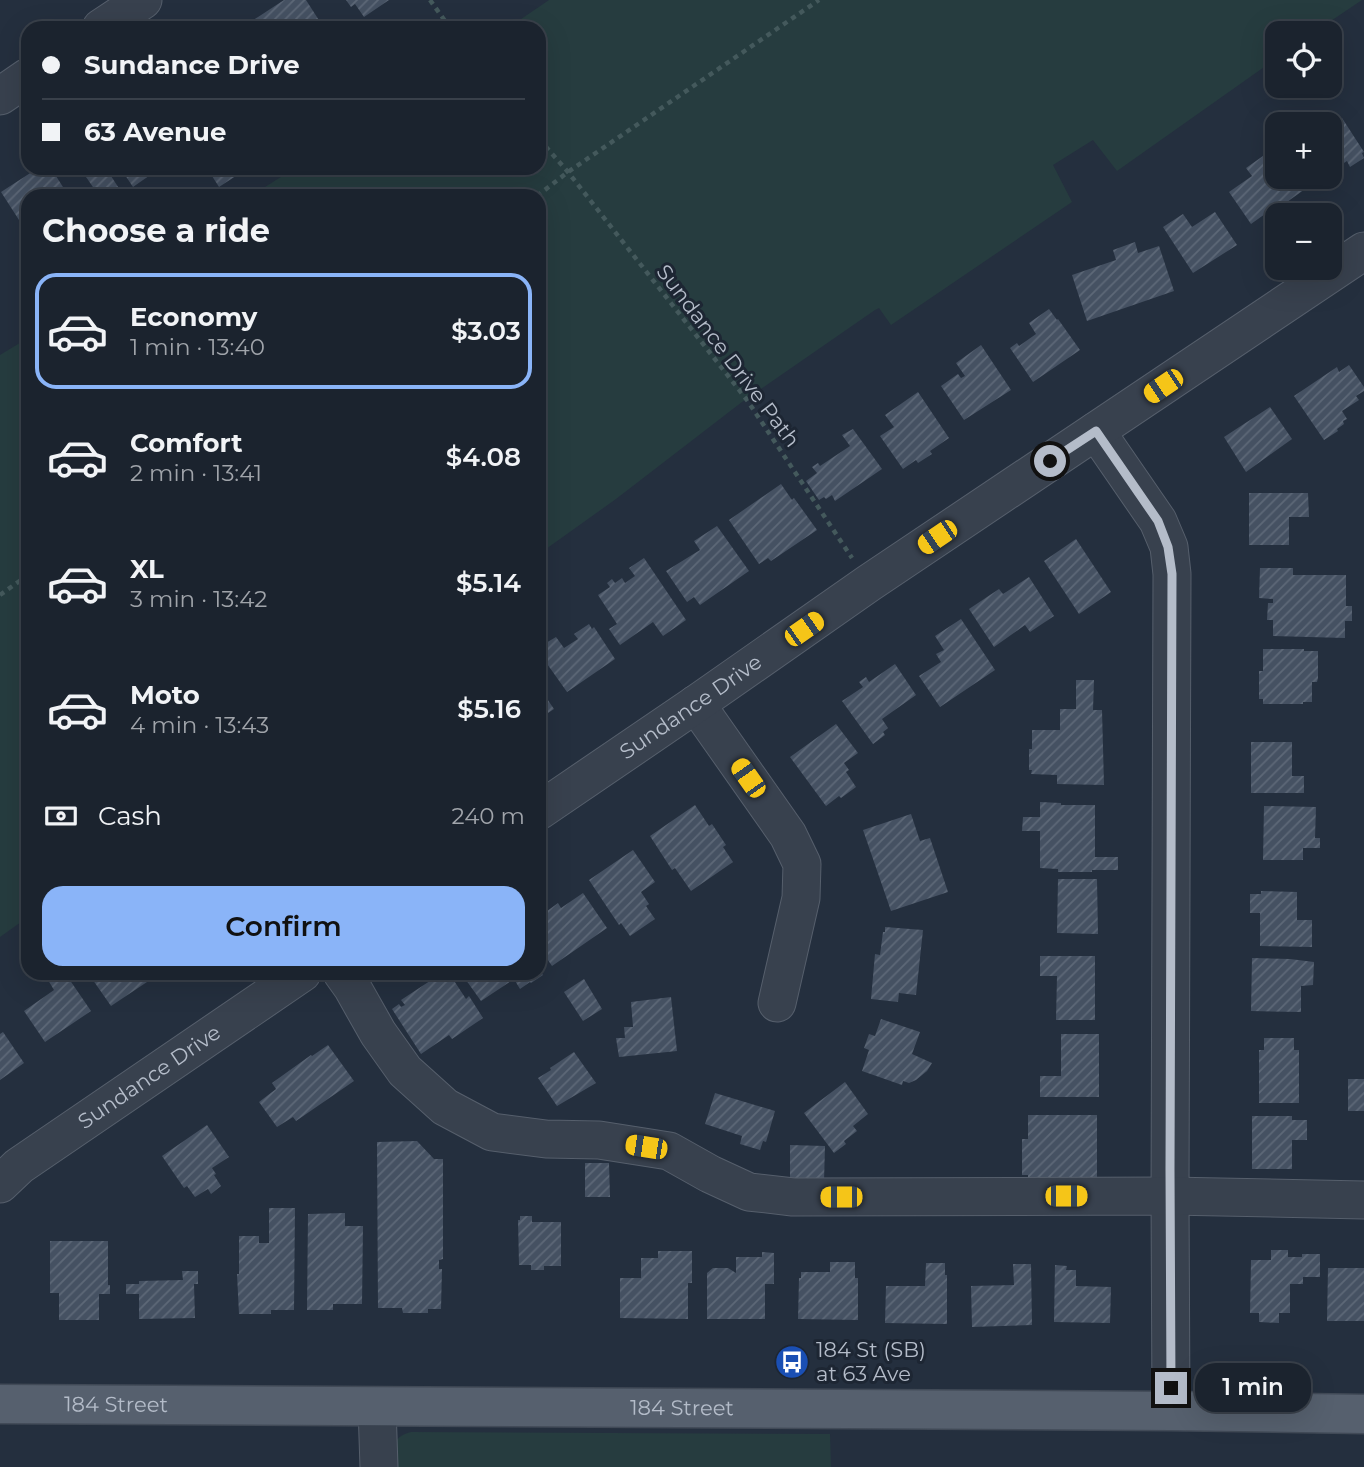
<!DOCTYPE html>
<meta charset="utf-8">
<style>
:root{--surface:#1b232e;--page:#242b36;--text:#f1f3f6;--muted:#a0a4aa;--line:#39404a;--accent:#8ab4f8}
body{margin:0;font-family:Montserrat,sans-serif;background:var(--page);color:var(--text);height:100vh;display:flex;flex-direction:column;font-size:26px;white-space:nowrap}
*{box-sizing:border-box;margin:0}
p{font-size:23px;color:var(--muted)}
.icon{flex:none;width:38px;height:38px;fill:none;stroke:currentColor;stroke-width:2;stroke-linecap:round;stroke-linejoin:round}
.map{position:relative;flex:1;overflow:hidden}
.drawer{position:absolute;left:21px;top:189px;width:525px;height:791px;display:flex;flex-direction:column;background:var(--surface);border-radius:21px;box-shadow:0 7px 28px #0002,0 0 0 2px var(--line)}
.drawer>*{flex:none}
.hud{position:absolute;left:21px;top:21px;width:525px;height:154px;border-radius:21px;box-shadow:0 7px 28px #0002,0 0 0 2px var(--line);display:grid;align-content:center;height:154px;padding:0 21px;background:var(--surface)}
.fabs{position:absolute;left:1265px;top:21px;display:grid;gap:14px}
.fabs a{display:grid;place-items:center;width:77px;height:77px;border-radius:14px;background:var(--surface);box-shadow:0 7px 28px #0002,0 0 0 2px var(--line);font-size:35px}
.end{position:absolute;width:32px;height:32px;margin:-16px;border:9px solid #b4bcc9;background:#111;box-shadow:0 0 0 4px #111}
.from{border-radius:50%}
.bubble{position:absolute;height:49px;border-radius:21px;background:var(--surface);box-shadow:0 7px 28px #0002,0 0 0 2px var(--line);font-size:23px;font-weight:600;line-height:49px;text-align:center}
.car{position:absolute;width:21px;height:42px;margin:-21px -10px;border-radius:9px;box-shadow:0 0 5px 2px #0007;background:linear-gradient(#f5c518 24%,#345 0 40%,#f5c518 0 76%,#345 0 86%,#f5c518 0)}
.hud b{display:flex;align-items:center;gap:24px;height:66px;font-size:26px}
.hud b+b{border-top:2px solid var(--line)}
.hud i{width:18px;height:18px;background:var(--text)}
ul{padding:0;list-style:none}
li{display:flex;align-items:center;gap:21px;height:116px;margin:0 14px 10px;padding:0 7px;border:4px solid transparent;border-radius:21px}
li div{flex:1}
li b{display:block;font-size:26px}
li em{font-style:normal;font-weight:600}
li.current{border-color:var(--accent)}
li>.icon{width:63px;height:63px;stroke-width:1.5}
h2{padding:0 21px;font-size:32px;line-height:84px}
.pay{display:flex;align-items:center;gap:18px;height:77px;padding:0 21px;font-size:26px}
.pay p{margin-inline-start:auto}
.cta{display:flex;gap:14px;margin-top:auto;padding:14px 21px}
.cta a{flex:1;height:80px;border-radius:21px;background:var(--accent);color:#111;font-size:28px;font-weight:600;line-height:80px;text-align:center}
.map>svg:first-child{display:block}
</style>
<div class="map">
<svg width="1364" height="1467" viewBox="0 0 1364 1467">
<defs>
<pattern id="building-hatch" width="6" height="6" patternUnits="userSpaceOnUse" patternTransform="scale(1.75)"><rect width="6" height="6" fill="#455162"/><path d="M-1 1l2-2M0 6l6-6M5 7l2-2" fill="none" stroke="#5d6877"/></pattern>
</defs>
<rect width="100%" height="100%" fill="#242f3e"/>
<g fill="#263c3f">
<polygon points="549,0 1362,0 1313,33 1278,33 1277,58 1117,171 1093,140 1053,165 1072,202 891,325 879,308 875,310 742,402 616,499 539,554 539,196 251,196 295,168 539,168 539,28 508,28"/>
<polygon points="28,338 28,917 0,937 0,355"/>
<path d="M 411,1432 L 830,1434 L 831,1467 L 390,1467 C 393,1449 391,1437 411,1432 Z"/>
</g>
<g fill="url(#building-hatch)">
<polygon points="284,0 306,0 322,25 317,28 261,28 255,19"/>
<polygon points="346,0 389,0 364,17 355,4 351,7"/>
<polygon points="1342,118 1364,152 1362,153 1364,158 1350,167 1347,161 1330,172 1330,126"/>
<polygon points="1263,156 1269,164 1278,159 1278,177 1301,177 1308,187 1267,216 1265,214 1251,224 1229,192 1252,176 1246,168"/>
<polygon points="38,168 51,168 68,195 66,196 28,196 28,234 1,192"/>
<polygon points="80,168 149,168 153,173 133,187 121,169 111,176 122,193 118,196 99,196"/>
<polygon points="207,168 248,168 219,187"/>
<polygon points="1215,212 1237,245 1193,273 1163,227 1183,214 1192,227"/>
<polygon points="1135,242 1138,253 1159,246 1174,291 1087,321 1072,275 1116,260 1113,250"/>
<polygon points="1049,309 1057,320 1058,319 1080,350 1033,382 1010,348 1017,343 1019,346 1036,334 1029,323"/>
<polygon points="981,345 1011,390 964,420 941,386 958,374 961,378 965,376 956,363"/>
<polygon points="1349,365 1364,387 1364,391 1356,396 1359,400 1342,411 1347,419 1343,421 1344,424 1337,429 1338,431 1324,440 1294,396 1337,367 1339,372"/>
<polygon points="918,392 949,438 930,451 932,454 918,463 916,460 903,469 880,436 894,427 885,415"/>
<polygon points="1270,407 1292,439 1246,472 1224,437"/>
<polygon points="853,429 882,469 835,501 832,495 826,499 824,497 819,500 806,481 817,473 812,467 818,463 820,466 850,446 842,435"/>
<polygon points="781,484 792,500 794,498 817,530 771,561 768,558 759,564 729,520"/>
<polygon points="1249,493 1308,493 1309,517 1289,517 1289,545 1249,545"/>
<polygon points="717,526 749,571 700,605 694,597 687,602 666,571 700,550 694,541"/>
<polygon points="1076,539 1111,592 1079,614 1044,561"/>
<polygon points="644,558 686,620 663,636 653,622 620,645 609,629 617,624 598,595 610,587 607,583 612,579 615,583 622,578 625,583 635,576 629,568"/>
<polygon points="1260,568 1293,568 1293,575 1346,575 1346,606 1352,606 1352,621 1345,621 1345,638 1273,636 1273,620 1267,620 1268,603 1273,603 1273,599 1259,598"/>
<polygon points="1029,577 1054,616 1030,632 1025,625 994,647 969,609 999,589 1003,594"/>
<polygon points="961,619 995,670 940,707 919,676 941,662 936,654 944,650 935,636"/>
<polygon points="589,624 592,629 594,627 615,659 567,692 545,661 547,659 539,647 556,637 564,648 578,639 574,634"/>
<polygon points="1263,649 1304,649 1304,651 1318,651 1318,678 1317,682 1312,682 1312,702 1303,702 1303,704 1263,704 1263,699 1259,699 1259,671 1263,671"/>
<polygon points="895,664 916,695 882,719 888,728 883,732 885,735 873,744 842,701 863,687 859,682 866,677 869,682"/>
<polygon points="1076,680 1094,680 1093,710 1102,710 1104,785 1057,784 1057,775 1031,774 1032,770 1029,770 1029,749 1032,749 1032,730 1060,730 1060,709 1076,709"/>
<polygon points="539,687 554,709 539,719"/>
<polygon points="836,724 858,753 844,763 849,770 846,772 856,787 841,798 839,796 826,806 790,757"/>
<polygon points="1251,742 1292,742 1292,776 1304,776 1304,793 1251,793"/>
<polygon points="1040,802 1061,803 1061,805 1095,805 1095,857 1118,857 1118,870 1092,870 1092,872 1058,872 1058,869 1040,868 1040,831 1022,831 1023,817 1040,817"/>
<polygon points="695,805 709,826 712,824 726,845 723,847 733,862 691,891 675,868 672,870 650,836"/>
<polygon points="1264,806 1316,807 1315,838 1320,838 1320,848 1303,848 1303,860 1263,860"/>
<polygon points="911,814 920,841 930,838 948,892 891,911 863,830"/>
<polygon points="633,850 655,882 641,892 649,904 646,906 655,919 630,936 621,923 619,925 589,880"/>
<polygon points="1058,879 1097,879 1098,934 1057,933"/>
<polygon points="1261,891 1297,892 1297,920 1312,920 1312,947 1260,946 1260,913 1250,913 1250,894 1261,894"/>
<polygon points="583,893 607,928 552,966 539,947 539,917 558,903 561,908"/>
<polygon points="885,927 923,930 916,995 899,993 898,1002 871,999 875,954 880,955 883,932 885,932"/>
<polygon points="1040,956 1095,956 1095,1020 1056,1020 1057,976 1040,976"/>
<polygon points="1252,958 1290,959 1314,962 1313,985 1301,986 1301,1012 1251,1011"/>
<polygon points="539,970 543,975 531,983 530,982 520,989 514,979 481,1001 461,973 539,973"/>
<polygon points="58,973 65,973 91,1011 45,1042 24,1011 54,990 48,980"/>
<polygon points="88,973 153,973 156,976 111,1006"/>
<polygon points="442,973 449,973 466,999 469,996 483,1018 452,1039 449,1035 421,1054 392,1009 399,1004 401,1007 405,1005 401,1000"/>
<polygon points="584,979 602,1009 583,1021 564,992"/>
<polygon points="671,997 677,1051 619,1057 616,1038 625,1038 624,1027 633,1027 631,1002"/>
<polygon points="881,1019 920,1032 912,1054 932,1063 927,1071 916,1080 909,1083 903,1081 902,1085 862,1071 869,1050 864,1048 869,1034 875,1036"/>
<polygon points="3,1032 24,1063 0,1080 0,1034"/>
<polygon points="1061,1034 1099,1034 1099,1097 1040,1097 1040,1076 1061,1076"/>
<polygon points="1264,1038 1294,1038 1294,1050 1299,1050 1299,1103 1259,1103 1259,1050 1264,1050"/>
<polygon points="328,1045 354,1081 296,1121 293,1117 277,1127 259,1102 276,1089 272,1083 311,1055 312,1056"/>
<polygon points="574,1052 596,1083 557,1106 538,1078 551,1070 550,1068"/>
<rect x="1348" y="1079" width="16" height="32"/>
<polygon points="845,1082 868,1114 853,1126 857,1131 844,1141 846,1144 834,1153 804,1113"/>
<polygon points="715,1093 775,1111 766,1142 763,1141 760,1150 740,1144 742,1136 705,1124"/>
<polygon points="1028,1115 1097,1115 1097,1178 1028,1178 1028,1175 1022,1175 1022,1139 1028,1139"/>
<polygon points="1252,1116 1292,1116 1292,1120 1307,1120 1307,1140 1292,1140 1292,1169 1252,1169"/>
<polygon points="207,1125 229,1157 212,1168 216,1174 214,1175 221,1186 211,1194 208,1189 195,1197 187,1186 184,1188 162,1156"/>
<polygon points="417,1141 434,1159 443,1159 443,1259 439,1260 439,1269 442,1269 441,1309 428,1309 428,1313 403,1313 402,1308 378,1308 377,1142"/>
<polygon points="790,1145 825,1146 824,1182 790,1182"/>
<polygon points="585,1163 609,1163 610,1197 585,1197"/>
<polygon points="269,1208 295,1208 294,1310 271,1310 271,1314 239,1314 237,1274 239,1274 239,1236 259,1236 259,1243 269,1243"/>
<polygon points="345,1213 345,1226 363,1226 362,1304 333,1304 333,1310 307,1310 308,1214"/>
<polygon points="520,1216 532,1216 532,1222 561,1222 561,1266 544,1266 544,1270 531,1270 531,1265 519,1265 518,1220 520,1220"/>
<polygon points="50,1241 108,1241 108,1285 110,1285 110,1294 99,1294 99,1320 59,1320 59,1293 50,1293"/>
<polygon points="1271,1250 1288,1250 1288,1257 1302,1257 1302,1254 1320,1254 1320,1277 1303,1277 1303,1284 1290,1284 1290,1313 1279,1313 1279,1323 1259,1322 1259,1313 1250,1313 1251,1260 1271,1260"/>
<polygon points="658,1251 692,1251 692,1283 688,1283 688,1319 620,1318 620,1278 641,1278 641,1258 658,1258"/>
<polygon points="762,1252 774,1253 774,1284 765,1284 765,1319 707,1319 707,1273 713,1268 728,1268 736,1273 736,1257 762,1257"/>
<polygon points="830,1262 855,1262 855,1278 858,1278 858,1320 798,1319 799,1278 801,1278 801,1272 830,1272"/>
<polygon points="926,1263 945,1263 945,1275 947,1275 947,1324 885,1323 886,1286 925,1286"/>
<polygon points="1013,1264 1031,1264 1032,1325 972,1327 971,1286 1014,1285"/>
<polygon points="1055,1265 1067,1266 1066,1270 1076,1270 1076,1286 1111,1287 1110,1323 1054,1322"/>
<polygon points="1328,1268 1364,1268 1364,1321 1327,1321"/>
<polygon points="182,1271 198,1271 198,1284 194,1284 195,1318 139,1319 139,1294 126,1294 126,1284 139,1284 139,1281 183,1280"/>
</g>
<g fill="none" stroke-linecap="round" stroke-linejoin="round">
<g stroke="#565f6c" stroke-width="39">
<g id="minor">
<polyline points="101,28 143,0"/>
<polyline points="0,96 28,77"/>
<polyline points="1096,431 1158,521 1169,547 1172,574 1170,1196 1171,1411"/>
<polyline points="696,704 788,835 802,864 801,898 777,1003"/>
<path id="s1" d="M 539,811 L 696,704 L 869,583 L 1364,251"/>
<polyline points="342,973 352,987 378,1033 405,1071 445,1107 492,1132 546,1139 599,1140 669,1151 710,1174 749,1192 793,1197 1170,1196 1364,1200"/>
<path id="s2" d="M 0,1184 L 19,1166 L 302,973"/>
<polyline points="377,1407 379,1467"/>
</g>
</g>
<g stroke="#414a57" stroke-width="41">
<g id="major">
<path id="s3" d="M 0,1404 L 1171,1411 L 1364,1414"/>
</g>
</g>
<g stroke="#44595c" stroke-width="4.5" stroke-dasharray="5 5" stroke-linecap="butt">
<polyline points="430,0 450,28"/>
<polyline points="539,139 568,172 747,400 852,558"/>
<polyline points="537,196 568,172 819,0"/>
<polyline points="0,595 28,575"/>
</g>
<use href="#minor" stroke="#38414e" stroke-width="37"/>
<use href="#major" stroke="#56606e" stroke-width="38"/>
</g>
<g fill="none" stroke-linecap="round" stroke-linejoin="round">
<polyline stroke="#b4bcc9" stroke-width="9" points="1050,461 1096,431 1158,521 1168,547 1172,574 1170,1169 1171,1388"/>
</g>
<defs>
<g id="bus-disc" transform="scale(1.75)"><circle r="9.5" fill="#1a4fb4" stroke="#1d2633"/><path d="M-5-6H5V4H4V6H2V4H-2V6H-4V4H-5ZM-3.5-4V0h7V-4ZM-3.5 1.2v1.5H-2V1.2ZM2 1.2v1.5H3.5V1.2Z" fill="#fff"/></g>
</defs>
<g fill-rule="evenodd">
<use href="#bus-disc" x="792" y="1362"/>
</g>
<g text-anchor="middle" stroke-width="6" stroke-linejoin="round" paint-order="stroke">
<g font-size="21" fill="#b4bcc9" stroke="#1d2633">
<text transform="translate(728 356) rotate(53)" y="7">Sundance Drive Path</text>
<text dy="7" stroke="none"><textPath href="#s1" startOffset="184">Sundance Drive</textPath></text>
<text dy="7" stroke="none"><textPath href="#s2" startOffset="184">Sundance Drive</textPath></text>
<text dy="7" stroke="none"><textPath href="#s3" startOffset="116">184 Street</textPath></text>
<text dy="7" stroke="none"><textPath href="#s3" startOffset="682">184 Street</textPath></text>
</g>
<g font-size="21" fill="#b4bcc9" stroke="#1d2633" text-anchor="start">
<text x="816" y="1357">184 St (SB)<tspan x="816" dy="24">at 63 Ave</tspan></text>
</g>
</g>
</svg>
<div class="fabs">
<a><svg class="icon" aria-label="locate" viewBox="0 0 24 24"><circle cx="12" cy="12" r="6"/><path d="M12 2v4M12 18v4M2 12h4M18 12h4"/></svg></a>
<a>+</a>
<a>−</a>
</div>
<i class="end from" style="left:1050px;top:461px"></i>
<i class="end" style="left:1171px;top:1388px"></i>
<div class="bubble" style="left:1195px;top:1363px;width:116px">1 min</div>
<i class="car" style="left:1163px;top:386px;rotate:236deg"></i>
<i class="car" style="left:937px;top:537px;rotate:236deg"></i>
<i class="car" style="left:804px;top:629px;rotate:55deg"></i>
<i class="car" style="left:748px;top:778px;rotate:325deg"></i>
<i class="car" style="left:646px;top:1147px;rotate:279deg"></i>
<i class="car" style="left:1066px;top:1196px;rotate:90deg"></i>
<i class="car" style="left:841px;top:1197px;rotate:270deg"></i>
<div class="hud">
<b><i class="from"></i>Sundance Drive</b>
<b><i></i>63 Avenue</b>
</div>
<section class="drawer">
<h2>Choose a ride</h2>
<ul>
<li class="current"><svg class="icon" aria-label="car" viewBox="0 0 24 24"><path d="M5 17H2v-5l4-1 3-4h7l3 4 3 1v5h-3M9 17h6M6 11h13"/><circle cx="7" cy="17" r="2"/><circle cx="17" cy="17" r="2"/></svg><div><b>Economy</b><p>1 min · 13:40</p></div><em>$3.03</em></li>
<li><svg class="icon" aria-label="car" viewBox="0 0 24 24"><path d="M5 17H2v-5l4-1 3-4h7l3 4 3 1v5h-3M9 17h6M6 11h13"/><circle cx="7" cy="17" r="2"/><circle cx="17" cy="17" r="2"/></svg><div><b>Comfort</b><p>2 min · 13:41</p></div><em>$4.08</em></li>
<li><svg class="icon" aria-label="car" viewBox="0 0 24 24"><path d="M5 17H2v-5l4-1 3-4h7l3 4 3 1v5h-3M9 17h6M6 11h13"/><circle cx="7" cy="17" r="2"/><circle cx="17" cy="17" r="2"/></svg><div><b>XL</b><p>3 min · 13:42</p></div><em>$5.14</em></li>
<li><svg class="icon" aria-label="car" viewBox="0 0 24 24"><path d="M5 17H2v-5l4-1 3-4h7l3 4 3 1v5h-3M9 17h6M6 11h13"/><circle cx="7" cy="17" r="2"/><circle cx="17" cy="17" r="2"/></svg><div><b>Moto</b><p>4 min · 13:43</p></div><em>$5.16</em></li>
</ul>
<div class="pay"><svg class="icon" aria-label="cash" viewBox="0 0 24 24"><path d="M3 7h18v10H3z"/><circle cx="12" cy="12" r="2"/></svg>Cash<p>240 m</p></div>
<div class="cta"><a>Confirm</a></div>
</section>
</div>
